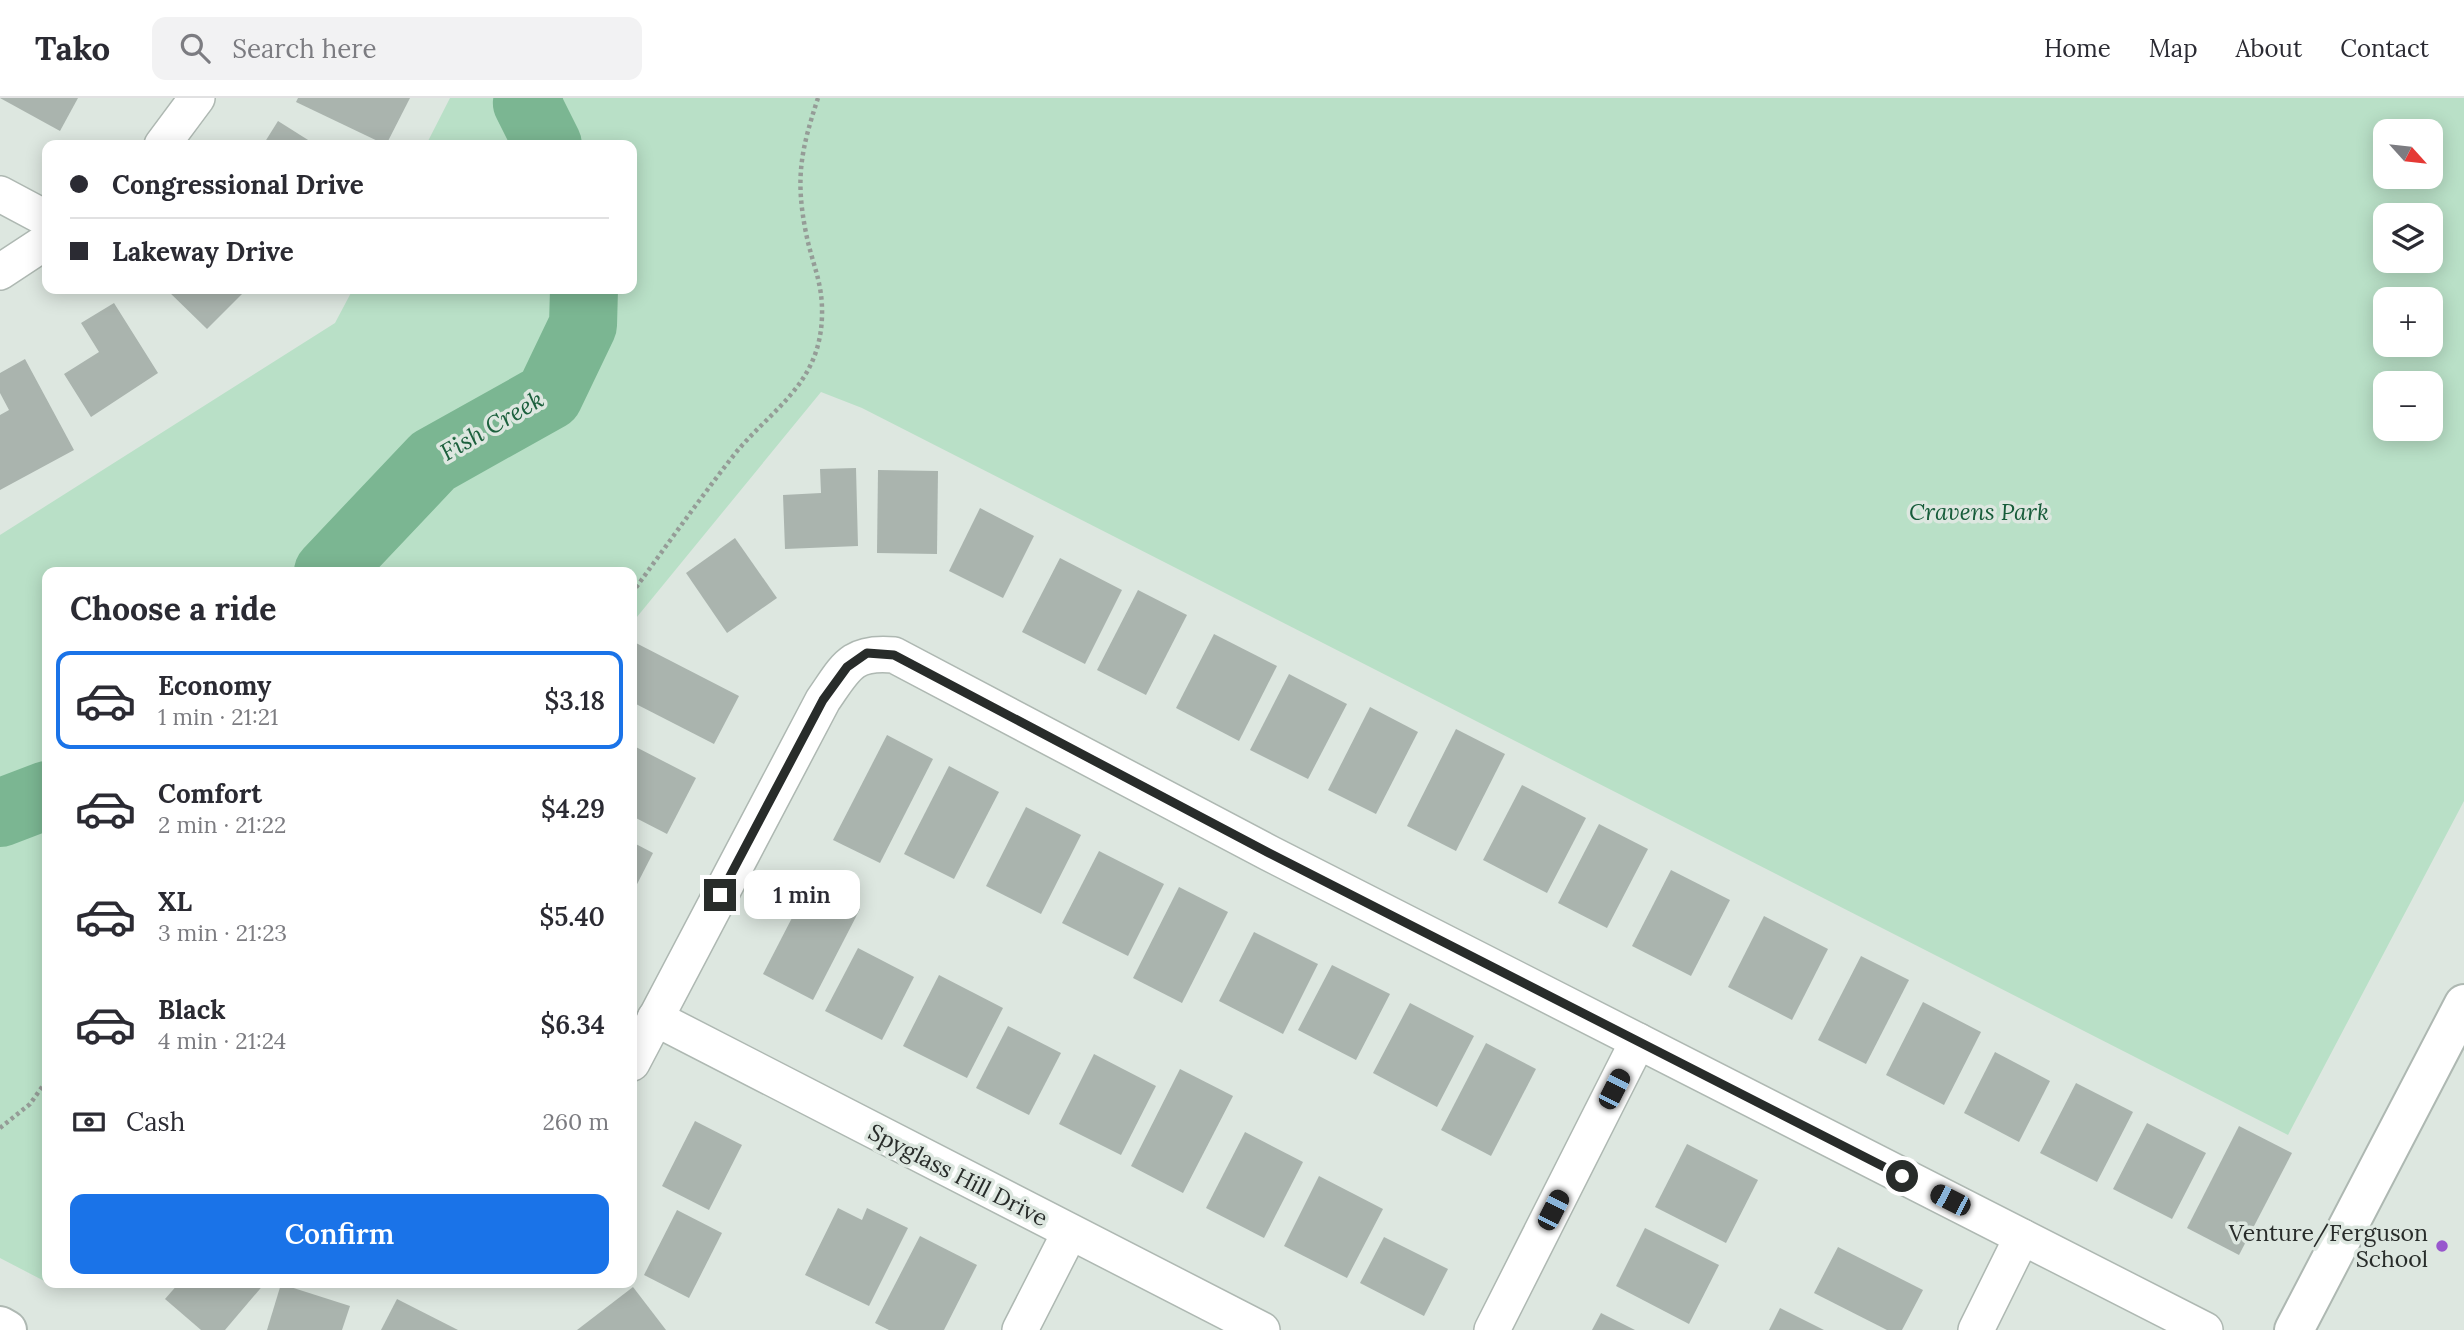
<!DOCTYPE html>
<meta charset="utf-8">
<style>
:root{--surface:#fff;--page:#f2f2f3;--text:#2b2b33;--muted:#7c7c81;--line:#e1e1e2;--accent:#1a73e8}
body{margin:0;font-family:Lora,serif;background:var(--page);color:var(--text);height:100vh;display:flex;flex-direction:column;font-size:26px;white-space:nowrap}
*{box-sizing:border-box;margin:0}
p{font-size:23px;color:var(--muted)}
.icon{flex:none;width:38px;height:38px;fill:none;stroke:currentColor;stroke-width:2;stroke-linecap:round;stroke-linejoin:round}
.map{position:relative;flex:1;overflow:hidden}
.side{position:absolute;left:42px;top:469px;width:595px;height:721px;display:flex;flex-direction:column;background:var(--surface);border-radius:14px;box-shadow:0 4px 18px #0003}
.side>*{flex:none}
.top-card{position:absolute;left:42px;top:42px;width:595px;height:154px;border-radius:14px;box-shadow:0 4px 18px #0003;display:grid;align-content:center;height:154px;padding:0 28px;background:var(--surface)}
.needle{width:46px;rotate:117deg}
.buttons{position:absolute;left:2373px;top:21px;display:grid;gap:14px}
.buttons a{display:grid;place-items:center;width:70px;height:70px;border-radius:14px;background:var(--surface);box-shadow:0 4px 18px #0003;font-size:35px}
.end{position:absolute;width:32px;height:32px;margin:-16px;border:9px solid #282c2a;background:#fff;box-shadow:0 0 0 4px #fff}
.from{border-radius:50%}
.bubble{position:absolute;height:49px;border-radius:14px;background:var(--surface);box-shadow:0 4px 18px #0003;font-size:23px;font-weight:600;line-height:49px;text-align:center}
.car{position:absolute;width:21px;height:42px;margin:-21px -10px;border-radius:9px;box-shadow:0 0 5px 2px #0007;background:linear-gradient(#222 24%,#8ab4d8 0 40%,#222 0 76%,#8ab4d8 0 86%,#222 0)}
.top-card b{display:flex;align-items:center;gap:24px;height:66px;font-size:26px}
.top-card b+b{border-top:2px solid var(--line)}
.top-card i{width:18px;height:18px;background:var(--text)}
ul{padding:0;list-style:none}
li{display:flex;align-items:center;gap:21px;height:98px;margin:0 14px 10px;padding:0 14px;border:4px solid transparent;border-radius:14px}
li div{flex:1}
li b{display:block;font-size:26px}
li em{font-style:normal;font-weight:600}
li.selected{border-color:var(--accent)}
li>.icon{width:63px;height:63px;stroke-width:1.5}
h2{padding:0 28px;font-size:32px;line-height:84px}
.pay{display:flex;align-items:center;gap:18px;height:77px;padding:0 28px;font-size:26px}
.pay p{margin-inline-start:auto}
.button{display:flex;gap:14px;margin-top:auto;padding:14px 28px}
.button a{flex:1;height:80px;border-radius:14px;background:var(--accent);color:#fff;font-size:28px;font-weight:600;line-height:80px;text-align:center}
header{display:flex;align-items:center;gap:42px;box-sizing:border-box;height:98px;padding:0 35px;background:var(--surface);border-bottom:2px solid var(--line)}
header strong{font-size:33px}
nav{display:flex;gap:38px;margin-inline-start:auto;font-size:24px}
.search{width:490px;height:63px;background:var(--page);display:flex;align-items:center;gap:18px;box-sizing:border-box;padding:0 24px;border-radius:14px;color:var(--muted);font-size:26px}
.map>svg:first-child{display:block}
</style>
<header>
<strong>Tako</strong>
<div class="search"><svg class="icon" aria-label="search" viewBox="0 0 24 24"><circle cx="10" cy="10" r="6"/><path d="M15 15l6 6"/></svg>Search here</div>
<nav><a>Home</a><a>Map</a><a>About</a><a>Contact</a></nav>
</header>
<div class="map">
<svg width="2464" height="1232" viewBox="0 0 2464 1232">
<rect width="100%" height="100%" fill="#dde7e0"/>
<path fill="#b9e0c7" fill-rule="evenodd" d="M 450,0 L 2464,0 L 2464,703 L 2288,1037 L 862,310 L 821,294 L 632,525 L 632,474 L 47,474 L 47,1185 L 50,1186 L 0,1160 L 0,437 L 335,225 L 353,191 L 632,191 L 632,47 L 426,47 ZM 2385,33 L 2431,33 L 2431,79 L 2385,79 ZM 2385,117 L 2431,117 L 2431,163 L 2385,163 ZM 2385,201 L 2431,201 L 2431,247 L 2385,247 ZM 2385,285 L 2431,285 L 2431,331 L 2385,331 Z"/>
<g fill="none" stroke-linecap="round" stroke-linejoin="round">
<g stroke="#7bb692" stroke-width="68">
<polyline points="529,0 527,5 548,47"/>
<polyline points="328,474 433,363 549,298 583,227 584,191"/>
<polyline points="0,715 47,697"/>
</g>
</g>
<g fill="#aab4ae">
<polygon points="0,0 78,0 60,33"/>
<polygon points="298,0 410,0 386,47 296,4"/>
<polygon points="278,23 316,47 263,47"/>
<polygon points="166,191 247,191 207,231"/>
<polygon points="114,205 158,275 91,319 64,276 99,254 81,225"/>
<polygon points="25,261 74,352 0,392 0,317 9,312 0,295 0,275"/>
<polygon points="856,370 858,448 785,451 783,397 821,395 820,371"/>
<polygon points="878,372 938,373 937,456 877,455"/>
<polygon points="980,410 1034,438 1003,500 949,473"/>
<polygon points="735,440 777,500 727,535 686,475"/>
<polygon points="1060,460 1122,492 1085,566 1022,534"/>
<polygon points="1138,492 1187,517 1146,597 1097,572"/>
<polygon points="1214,536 1277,568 1239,643 1176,610"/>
<polygon points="636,545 739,598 714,646 632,604 632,553"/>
<polygon points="1289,576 1347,606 1308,681 1250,652"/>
<polygon points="1370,609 1418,634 1376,716 1328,692"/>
<polygon points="1456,631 1505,656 1456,753 1407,728"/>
<polygon points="887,637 933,661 880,765 833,742"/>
<polygon points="632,647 696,680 667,736 632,718"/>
<polygon points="949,668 999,694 954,781 904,756"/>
<polygon points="1522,687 1586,720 1547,795 1483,762"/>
<polygon points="1026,709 1081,737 1041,816 986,788"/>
<polygon points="1599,726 1648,751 1607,830 1558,805"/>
<polygon points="632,744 653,755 632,796"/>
<polygon points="1099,753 1164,786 1128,858 1062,825"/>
<polygon points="1671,772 1730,802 1691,878 1632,848"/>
<polygon points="810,785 860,811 813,902 763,876"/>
<polygon points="1179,789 1228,814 1182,905 1133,880"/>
<polygon points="1764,818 1828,851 1792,922 1728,889"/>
<polygon points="1254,834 1318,866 1283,936 1219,903"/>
<polygon points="858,850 914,879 882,942 825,913"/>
<polygon points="1861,858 1909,882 1866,966 1818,942"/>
<polygon points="1332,867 1390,896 1356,962 1298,932"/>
<polygon points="939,877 1003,910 967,980 903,948"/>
<polygon points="1923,904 1981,934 1944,1007 1886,977"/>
<polygon points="1410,905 1474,938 1437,1009 1373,975"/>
<polygon points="1008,928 1061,955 1029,1017 976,990"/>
<polygon points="1486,945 1536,971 1491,1058 1441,1032"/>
<polygon points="1995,954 2050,983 2019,1044 1964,1015"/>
<polygon points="1094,956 1156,988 1121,1057 1059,1026"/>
<polygon points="1180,971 1233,998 1183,1095 1131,1068"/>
<polygon points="2076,985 2133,1014 2097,1084 2040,1055"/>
<polygon points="695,1023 742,1047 709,1112 662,1088"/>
<polygon points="2147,1025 2206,1055 2172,1121 2113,1091"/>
<polygon points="2239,1028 2292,1055 2239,1157 2187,1130"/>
<polygon points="1245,1034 1303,1064 1264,1140 1206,1110"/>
<polygon points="1687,1046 1758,1082 1726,1145 1655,1109"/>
<polygon points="1319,1078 1383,1111 1347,1180 1284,1148"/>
<polygon points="838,1110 862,1122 867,1110 908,1130 869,1208 805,1177"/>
<polygon points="677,1112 722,1135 689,1200 644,1177"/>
<polygon points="1645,1130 1719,1167 1689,1226 1616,1188"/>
<polygon points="920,1138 977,1167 944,1232 889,1232 875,1225"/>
<polygon points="1384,1139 1448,1171 1424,1218 1360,1185"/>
<polygon points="1838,1149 1923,1192 1902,1232 1887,1232 1814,1195"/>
<polygon points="179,1185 265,1185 225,1232 201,1232 165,1201"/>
<polygon points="281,1186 350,1208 342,1232 267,1232"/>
<polygon points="633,1189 666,1232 577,1232"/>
<polygon points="397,1201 458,1232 381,1232"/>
<polygon points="1780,1210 1824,1232 1769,1232"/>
<polygon points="1601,1215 1635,1232 1592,1232"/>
</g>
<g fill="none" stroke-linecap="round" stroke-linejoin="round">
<g stroke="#aeb8b2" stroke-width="38">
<g id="minor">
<polyline points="162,47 197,0"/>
<polyline points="0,96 47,121"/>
<polyline points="0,174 47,143"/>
<polyline points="655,920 1262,1232"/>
<path d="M 632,965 L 823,602 C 846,569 851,553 894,557 L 1269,755 L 2205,1232"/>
<polyline points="1020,1232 1070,1134"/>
<polyline points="1492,1232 1638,943"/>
<polyline points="1976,1232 2022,1139"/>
</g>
</g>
<g stroke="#aeb8b2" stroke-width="42">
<g id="tertiary">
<polyline points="0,1228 7,1232"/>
<polyline points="2294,1232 2464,906"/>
</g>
</g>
<g stroke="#959c97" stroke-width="4.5" stroke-dasharray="3.5 3.5" stroke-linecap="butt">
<path d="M 632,495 C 664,451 696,406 730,362 C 767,313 820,290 822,218 C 823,184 812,166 806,135 C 795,80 801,52 818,0"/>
<polyline points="0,1030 30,1006 47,982"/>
</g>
<use href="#minor" stroke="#fff" stroke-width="35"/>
<use href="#tertiary" stroke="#fff" stroke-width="38"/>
</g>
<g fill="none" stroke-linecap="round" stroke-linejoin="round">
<polyline stroke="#282c2a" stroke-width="9" points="720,797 823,602 847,569 867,555 894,557 1269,755 1902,1078"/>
</g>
<circle fill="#9857cd" stroke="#dde7e0" stroke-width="2.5" cx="2442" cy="1148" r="7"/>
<g text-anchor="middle" stroke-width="7" stroke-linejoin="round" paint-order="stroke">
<g font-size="23" font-style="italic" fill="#175c3a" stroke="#dde7e0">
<text x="1979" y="422">Cravens Park</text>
</g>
<g font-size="23" fill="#282c2a" stroke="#dde7e0">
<text transform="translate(958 1077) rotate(27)" y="8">Spyglass Hill Drive</text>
</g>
<g font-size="23" fill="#282c2a" stroke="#dde7e0" text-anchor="end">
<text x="2428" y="1143">Venture/Ferguson<tspan x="2428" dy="26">School</tspan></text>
</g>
<g font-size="24" font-style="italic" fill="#1c603d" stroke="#dde7e0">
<text transform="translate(492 328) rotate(-30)" y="8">Fish Creek</text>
</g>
</g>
</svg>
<div class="buttons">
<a><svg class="needle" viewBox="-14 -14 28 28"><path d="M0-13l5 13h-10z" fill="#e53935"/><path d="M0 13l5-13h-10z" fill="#7c7c81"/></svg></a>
<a><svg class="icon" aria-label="layers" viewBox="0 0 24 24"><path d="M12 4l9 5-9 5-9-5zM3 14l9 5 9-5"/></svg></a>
<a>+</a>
<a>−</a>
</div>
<i class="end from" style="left:1902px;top:1078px"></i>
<i class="end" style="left:720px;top:797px"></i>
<div class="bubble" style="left:744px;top:772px;width:116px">1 min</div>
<i class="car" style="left:1614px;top:991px;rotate:27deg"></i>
<i class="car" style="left:1950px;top:1102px;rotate:297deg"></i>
<i class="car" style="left:1553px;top:1112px;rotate:27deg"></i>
<div class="top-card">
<b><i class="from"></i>Congressional Drive</b>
<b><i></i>Lakeway Drive</b>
</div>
<section class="side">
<h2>Choose a ride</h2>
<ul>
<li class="selected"><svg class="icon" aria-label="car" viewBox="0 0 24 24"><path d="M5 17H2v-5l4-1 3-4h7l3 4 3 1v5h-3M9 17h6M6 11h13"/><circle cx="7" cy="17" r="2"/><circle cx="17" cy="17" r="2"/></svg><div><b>Economy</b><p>1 min · 21:21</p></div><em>$3.18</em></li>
<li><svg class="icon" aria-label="car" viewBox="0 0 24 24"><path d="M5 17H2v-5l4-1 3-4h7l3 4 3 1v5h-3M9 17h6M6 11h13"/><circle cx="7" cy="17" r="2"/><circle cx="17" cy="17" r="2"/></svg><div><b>Comfort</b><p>2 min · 21:22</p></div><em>$4.29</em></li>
<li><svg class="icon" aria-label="car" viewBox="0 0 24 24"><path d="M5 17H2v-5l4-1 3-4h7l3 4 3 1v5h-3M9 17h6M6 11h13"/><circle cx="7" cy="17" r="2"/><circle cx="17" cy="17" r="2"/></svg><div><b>XL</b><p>3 min · 21:23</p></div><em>$5.40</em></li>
<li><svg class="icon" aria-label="car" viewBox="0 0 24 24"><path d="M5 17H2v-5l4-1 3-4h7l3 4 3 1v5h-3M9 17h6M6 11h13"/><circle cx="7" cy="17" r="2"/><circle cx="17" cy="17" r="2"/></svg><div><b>Black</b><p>4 min · 21:24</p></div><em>$6.34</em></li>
</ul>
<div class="pay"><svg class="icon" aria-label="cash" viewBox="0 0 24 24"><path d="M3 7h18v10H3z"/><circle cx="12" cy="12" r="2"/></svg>Cash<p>260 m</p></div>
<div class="button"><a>Confirm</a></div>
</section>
</div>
